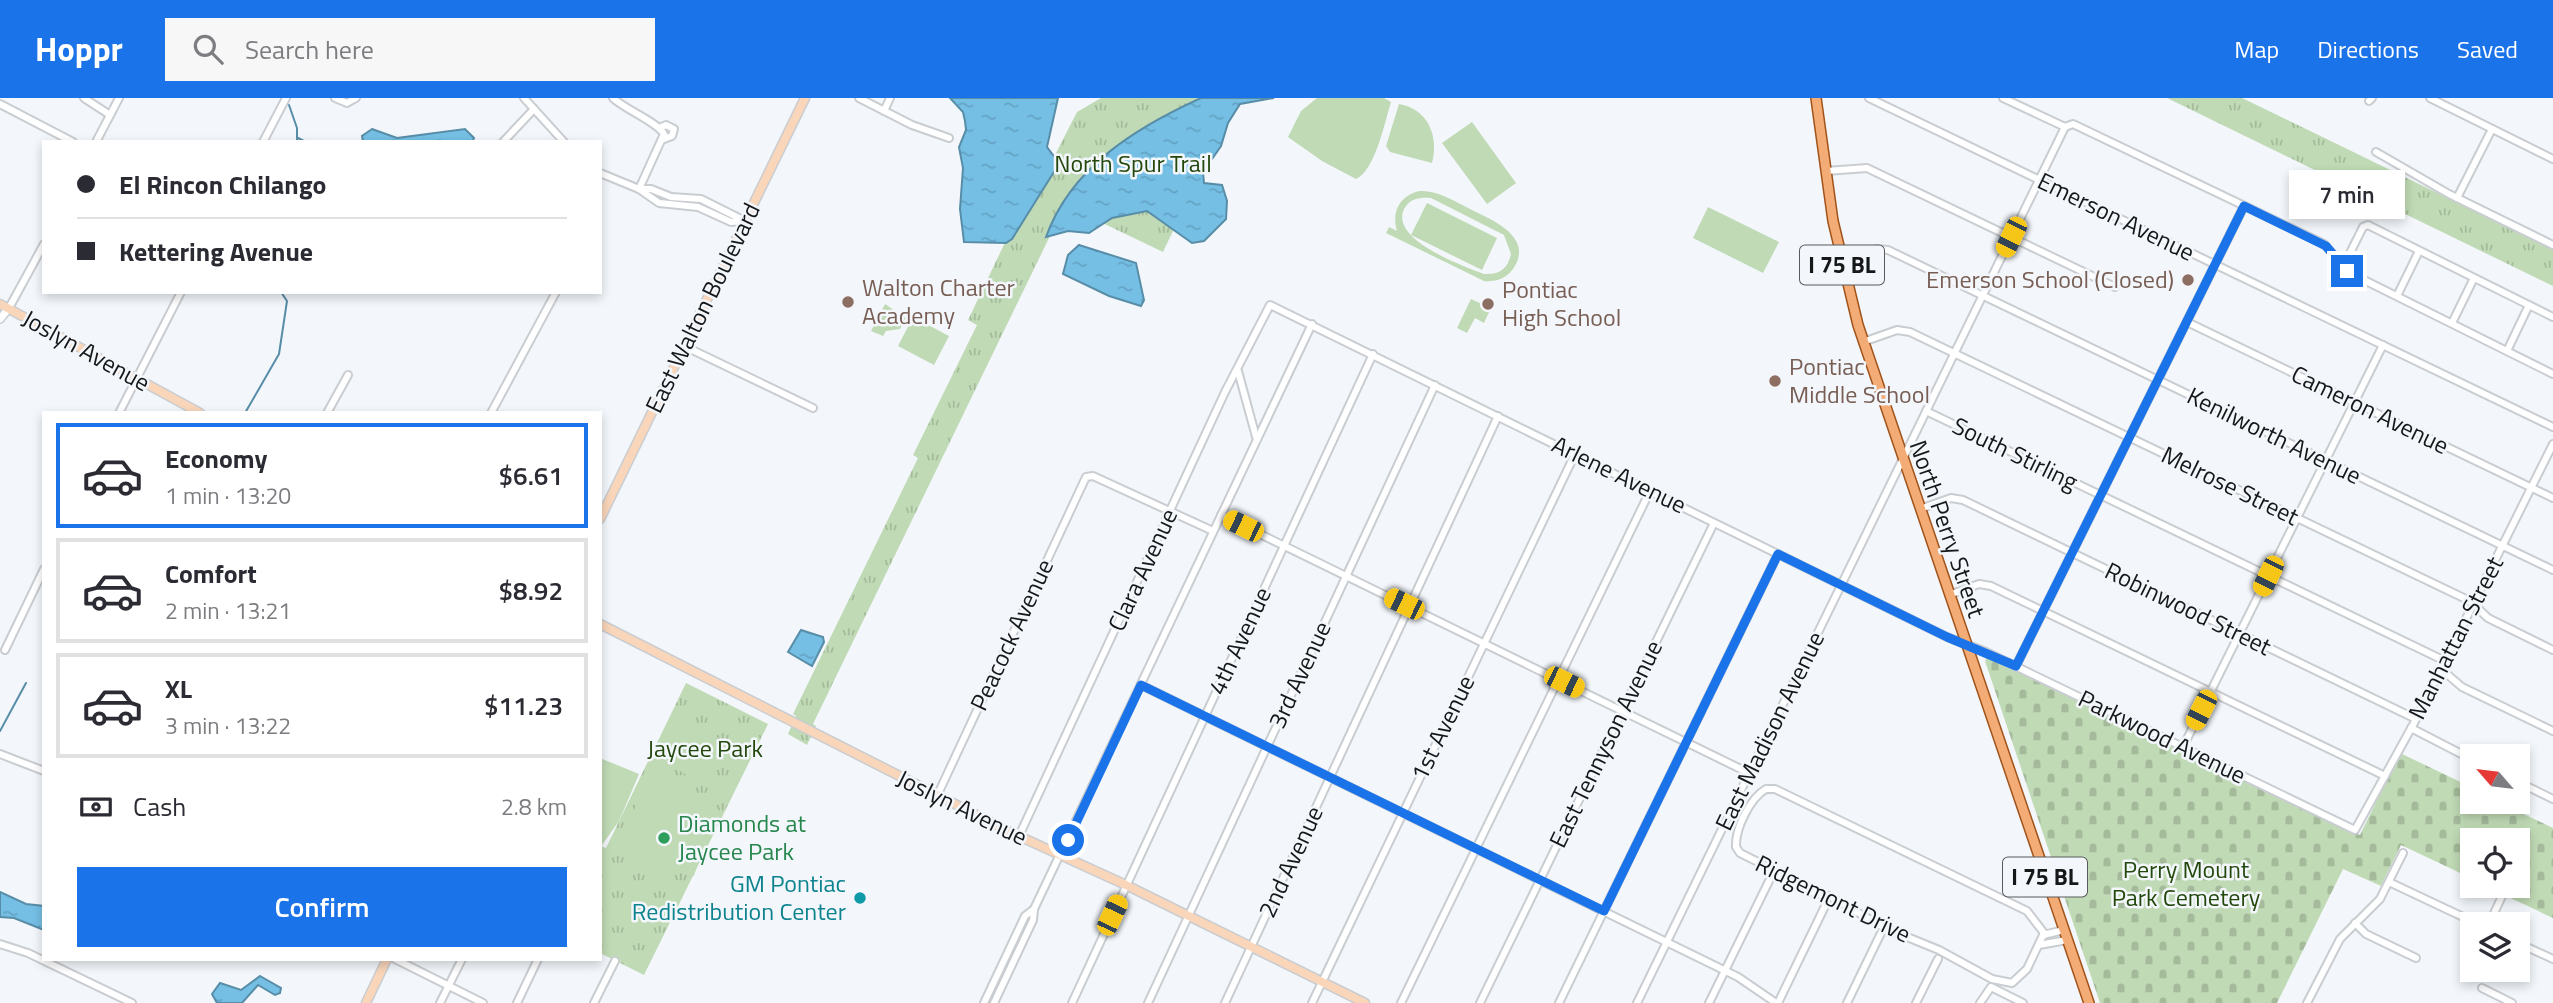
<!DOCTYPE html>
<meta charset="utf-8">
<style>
:root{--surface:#fff;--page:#f7f7f7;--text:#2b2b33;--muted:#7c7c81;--line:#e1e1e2;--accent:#1a73e8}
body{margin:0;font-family:"Titillium Web",sans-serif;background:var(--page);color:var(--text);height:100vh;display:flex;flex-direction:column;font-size:26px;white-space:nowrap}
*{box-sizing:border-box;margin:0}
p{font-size:23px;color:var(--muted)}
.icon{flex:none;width:38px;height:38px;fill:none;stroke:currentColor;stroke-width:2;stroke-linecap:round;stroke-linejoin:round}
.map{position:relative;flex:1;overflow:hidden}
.side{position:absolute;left:42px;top:313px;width:560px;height:550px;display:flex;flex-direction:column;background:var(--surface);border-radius:0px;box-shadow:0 4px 10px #0003}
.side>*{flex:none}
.hud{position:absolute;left:42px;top:42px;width:560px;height:154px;border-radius:0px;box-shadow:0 4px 10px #0003;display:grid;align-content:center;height:154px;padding:0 35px;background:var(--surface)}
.needle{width:46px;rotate:298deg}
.fabs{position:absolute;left:2460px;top:646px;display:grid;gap:14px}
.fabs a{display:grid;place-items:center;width:70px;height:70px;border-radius:0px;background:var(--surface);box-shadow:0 4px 10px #0003;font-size:35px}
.end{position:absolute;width:32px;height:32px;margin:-16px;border:9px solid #1a73e8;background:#fff;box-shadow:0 0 0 4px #fff}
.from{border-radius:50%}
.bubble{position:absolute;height:49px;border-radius:0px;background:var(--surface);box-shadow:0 4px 10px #0003;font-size:23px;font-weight:600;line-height:49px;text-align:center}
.car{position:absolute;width:21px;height:42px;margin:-21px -10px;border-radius:9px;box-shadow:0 0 5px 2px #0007;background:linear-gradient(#f5c518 24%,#345 0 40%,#f5c518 0 76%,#345 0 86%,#f5c518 0)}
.hud b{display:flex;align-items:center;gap:24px;height:66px;font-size:26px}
.hud b+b{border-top:2px solid var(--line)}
.hud i{width:18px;height:18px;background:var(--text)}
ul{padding:12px 0 0;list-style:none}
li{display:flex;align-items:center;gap:21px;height:105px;margin:0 14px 10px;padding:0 21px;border:4px solid var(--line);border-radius:0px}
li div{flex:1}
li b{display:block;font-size:26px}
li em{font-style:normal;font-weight:600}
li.on{border-color:var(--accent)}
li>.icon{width:63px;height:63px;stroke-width:1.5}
.pay{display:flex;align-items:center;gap:18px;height:77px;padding:0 35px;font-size:26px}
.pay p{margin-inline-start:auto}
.primary-button{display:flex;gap:14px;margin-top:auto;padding:14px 35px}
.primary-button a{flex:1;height:80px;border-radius:0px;background:var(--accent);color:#fff;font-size:28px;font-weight:600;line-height:80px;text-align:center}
header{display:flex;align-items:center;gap:42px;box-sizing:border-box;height:98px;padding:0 35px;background:var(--accent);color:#fff}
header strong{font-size:33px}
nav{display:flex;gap:38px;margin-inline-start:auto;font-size:24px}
.search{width:490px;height:63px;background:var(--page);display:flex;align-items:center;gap:18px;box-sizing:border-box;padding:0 24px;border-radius:0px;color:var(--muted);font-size:26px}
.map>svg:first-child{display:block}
</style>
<header>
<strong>Hoppr</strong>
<div class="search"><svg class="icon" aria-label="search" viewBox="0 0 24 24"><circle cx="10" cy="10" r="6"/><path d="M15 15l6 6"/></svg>Search here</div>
<nav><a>Map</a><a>Directions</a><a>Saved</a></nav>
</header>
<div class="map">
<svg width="2553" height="905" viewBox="0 0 2553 905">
<defs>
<pattern id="grass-tufts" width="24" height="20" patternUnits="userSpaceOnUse" patternTransform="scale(1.75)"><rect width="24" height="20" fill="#c0dab5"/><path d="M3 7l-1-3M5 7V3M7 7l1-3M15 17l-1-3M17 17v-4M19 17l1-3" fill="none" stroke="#a4ba9b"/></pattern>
<pattern id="cemetery-stones" width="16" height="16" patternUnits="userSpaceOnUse" patternTransform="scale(1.75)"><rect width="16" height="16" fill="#c0dab5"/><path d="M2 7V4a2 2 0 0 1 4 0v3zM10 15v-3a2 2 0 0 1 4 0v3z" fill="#a4ba9b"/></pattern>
<pattern id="water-ripples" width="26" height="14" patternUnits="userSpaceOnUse" patternTransform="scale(1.75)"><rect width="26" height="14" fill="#75bfe5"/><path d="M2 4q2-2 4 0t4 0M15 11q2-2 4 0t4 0" fill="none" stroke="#64a3c4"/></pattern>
</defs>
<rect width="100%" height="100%" fill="#f3f7fb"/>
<g fill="url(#grass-tufts)">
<polygon points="1101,0 1236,0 1163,154 1065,107 813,626 816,628 807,647 788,636 796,618 793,616 918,360 913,357 977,227 968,222 1031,90 1037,92 1077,14"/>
<polygon points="2167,0 2242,0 2553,151 2553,188"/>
<polygon points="885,206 906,220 900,231 886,233 883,238 871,233"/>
<polygon points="686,585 768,626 644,877 600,855 600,748 606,750"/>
</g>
<polygon fill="url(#cemetery-stones)" points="1987,558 2360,737 2400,655 2473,690 2473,704 2499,704 2553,730 2553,820 2485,788 2518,788 2518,742 2473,742 2473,781 2401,747 2381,788 2343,771 2277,905 2100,905 1985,563"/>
<g fill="#c0dab5" fill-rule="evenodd">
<path d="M 1317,0 L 1384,0 L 1391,4 C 1385,23 1375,73 1356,81 L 1322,63 L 1288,39 L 1301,13 Z"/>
<path d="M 1399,6 C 1428,11 1439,38 1432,65 L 1390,54 L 1386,48 Z"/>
<polygon points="1472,24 1516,85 1487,106 1442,45"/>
<path d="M 1419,93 C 1438,92 1454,103 1470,111 C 1492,122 1535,139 1513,171 C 1506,181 1495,184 1484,183 L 1386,135 L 1389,129 L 1397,133 C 1391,113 1400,98 1419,93 ZM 1431,100 L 1504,137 L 1511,156 C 1508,171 1499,177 1484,176 C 1462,168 1384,139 1406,108 C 1412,100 1421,99 1431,100 Z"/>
<polygon points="1427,105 1497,140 1482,172 1411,137"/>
<polygon points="1708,109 1779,144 1763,175 1693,140"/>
<polygon points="1471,201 1491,210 1484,225 1475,220 1467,235 1457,230"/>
<polygon points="913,219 949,238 934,267 898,248"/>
<path d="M 685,618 C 712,632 720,660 705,687 L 664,664 L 663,660 Z"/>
<polygon points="600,660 639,676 619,723 602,747"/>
<path d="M 647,679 C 719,708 717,705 694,778 L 621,755 L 619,751 Z"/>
</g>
<g fill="url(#water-ripples)" stroke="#588da8" stroke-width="2">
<polygon points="950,0 1058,0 1047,49 1056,61 1057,69 1012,141 1006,145 964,144 960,111 963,70 959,49 966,32 965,23 963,14"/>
<path d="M 1201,0 L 1274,0 L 1240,6 L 1228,25 L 1221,48 L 1203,74 L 1204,85 L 1222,87 L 1227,103 L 1226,121 L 1204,143 L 1192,145 L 1147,113 L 1112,120 L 1089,135 L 1068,133 L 1046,139 C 1071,69 1137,29 1201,0 Z"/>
<polygon points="372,31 397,40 465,31 474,40 472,44 363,44 362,38"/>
<polygon points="1079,147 1136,165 1144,202 1141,208 1109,198 1063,176 1068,157"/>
<polygon points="801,532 823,539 824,544 812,568 788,554"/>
<polygon points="0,794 26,806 44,808 44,832 14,820 0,819"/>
<polygon points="260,878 281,890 280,895 275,897 258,887 242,905 217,905 212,896 220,885 241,892"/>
</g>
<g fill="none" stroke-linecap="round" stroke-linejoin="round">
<g stroke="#588da8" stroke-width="2">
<polyline points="289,7 297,30 297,44"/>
<polyline points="298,40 306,44"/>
<polyline points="245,315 279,256 287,203 281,194"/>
<polyline points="0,633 26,585"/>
</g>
<g stroke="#c9cdd1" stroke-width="10">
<g id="minor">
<polyline points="84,0 110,17"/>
<polyline points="335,0 347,5 356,0"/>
<polyline points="524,0 564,44"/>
<path d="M 613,0 C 626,12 657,24 664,36 L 639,91"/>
<polyline points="859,0 912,27 949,40"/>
<polyline points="1869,0 2553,329"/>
<polyline points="2003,0 2065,29 2073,26 2324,146 2350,175 2553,276"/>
<polyline points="2430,0 2553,61"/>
<polyline points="2369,3 2372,0"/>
<polyline points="0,6 73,44"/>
<polyline points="884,13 890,0"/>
<polyline points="659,30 666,27 674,31 672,38 664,41"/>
<polyline points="96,44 119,0"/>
<polyline points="263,44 286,0"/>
<polyline points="503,44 534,11"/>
<polyline points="2376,54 2449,96 2553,147"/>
<polyline points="1826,73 1867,70 2115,189"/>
<polyline points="600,75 639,91 659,105 698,109 731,124 745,123"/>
<polyline points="639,91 651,91 671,99 701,101 745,123"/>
<polyline points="2457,100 2492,31"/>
<polyline points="1840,159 1878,151 1888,152 2553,472"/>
<polyline points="2340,166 2348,159 2363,129 2368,127 2553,219"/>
<polyline points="2397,198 2419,153"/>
<polyline points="9,210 44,146"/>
<polyline points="2187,224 2553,400"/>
<polyline points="2452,225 2474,180"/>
<polyline points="1863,244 1897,232 1910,234 2470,503 2488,520 2553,552"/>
<polyline points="684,248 813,310"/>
<polyline points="2507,253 2529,207"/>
<polyline points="1238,273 1256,339"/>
<polyline points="1926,313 2445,563"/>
<polyline points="119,315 181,194"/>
<polyline points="327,315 348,277"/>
<polyline points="491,315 556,194"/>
<polyline points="1920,411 1951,400 1963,402 2416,621"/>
<polyline points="1221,417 1749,675"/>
<polyline points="1949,497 1979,486 1991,488 2385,678"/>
<polyline points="5,552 44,471"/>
<polyline points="2016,568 2244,108"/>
<polyline points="2441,571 2462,589 2553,633"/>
<polyline points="1141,587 1738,879 1776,905"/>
<polyline points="2411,630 2473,662"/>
<polyline points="2183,649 2383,247"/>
<polyline points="0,656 44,673"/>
<polyline points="2518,684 2553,701"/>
<path d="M 1766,691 L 1775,691 L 2027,813 L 2044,835 L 2027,871 L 2012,885 L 1992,881 L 1939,852 L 1885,830 L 1829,798 L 1811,794 L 1774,776 L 1768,769 L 1740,755 L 1736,749 C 1735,731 1750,700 1766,691 Z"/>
<polyline points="937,698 1086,379 1093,378 1213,433"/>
<polyline points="1019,738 1225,294 1270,207 1947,539 1986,554 2355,732 2414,625 2553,346"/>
<polyline points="2389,784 2478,826"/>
<polyline points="2355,825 2366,836 2416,860"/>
<polyline points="2489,826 2503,796"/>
<polyline points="2043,837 2064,832"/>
<polyline points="2518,845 2553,861"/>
<polyline points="0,846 28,855 132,905"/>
<polyline points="2039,847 2067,842"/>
<polyline points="395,861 483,905"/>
<polyline points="2471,864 2473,860"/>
<polyline points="2482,890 2512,905"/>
<polyline points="440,905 462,861"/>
<polyline points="517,905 538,861"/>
<polyline points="594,905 615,863"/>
<polyline points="984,905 1025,818 1034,811"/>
<polyline points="994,905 1033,822 1034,811 1312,226"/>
<polyline points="1072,905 1373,256"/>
<polyline points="1148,905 1435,287"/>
<polyline points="1225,905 1498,318"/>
<polyline points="1312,905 1575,356"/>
<polyline points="1401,905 1650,393"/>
<polyline points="1480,905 1714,425"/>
<polyline points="1559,905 1778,456"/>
<polyline points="1637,905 2065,29"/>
<polyline points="1709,905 1770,781"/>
<polyline points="1778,905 1826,806"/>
<polyline points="1847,905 1881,835"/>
<polyline points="1916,905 1938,861"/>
<polyline points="1980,905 1991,889 2023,905"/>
<polyline points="2307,905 2340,841 2380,801 2403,755"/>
</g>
</g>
<g stroke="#c9cdd1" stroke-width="10">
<polyline id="tertiary" points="0,221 9,210"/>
</g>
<g stroke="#c9cdd1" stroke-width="11">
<g id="secondary">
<polyline points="0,206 200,315"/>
<polyline points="600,421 805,0"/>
<polyline points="600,526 1012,735 1126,787 1365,905"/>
<polyline points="366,905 387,861"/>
</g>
</g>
<g stroke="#a1531a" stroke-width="12">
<polyline id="primary" points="1816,0 1833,123 1858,227 2089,905"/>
</g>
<use href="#minor" stroke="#fff" stroke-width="6"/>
<use href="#tertiary" stroke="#fff" stroke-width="7"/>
<use href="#secondary" stroke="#f9d5ba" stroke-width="8"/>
<use href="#primary" stroke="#f4ac76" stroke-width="9"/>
</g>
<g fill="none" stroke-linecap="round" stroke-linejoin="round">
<polyline stroke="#1a73e8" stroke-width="9" points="1068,742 1141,587 1604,813 1778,456 1947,539 2016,568 2244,108 2326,148 2347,173"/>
</g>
<g fill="#8d6e63" stroke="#f3f7fb" stroke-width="2.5">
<circle cx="2188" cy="182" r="7"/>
<circle cx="848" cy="204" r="7"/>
<circle cx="1488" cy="206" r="7"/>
<circle cx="1775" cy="283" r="7"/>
</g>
<circle fill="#2e9e5b" stroke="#f3f7fb" stroke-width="2.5" cx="664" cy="740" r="7"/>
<circle fill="#0f9aa8" stroke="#f3f7fb" stroke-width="2.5" cx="860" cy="800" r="7"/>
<g text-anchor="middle" stroke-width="5" stroke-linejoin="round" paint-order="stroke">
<g fill="#f3f7fb" stroke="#585a5d" stroke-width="2">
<rect x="1800" y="147.5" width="84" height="39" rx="5"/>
<rect x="2003" y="759.5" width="84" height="39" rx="5"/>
</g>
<g font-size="23" font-weight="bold" fill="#161719">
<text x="1842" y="175">I 75 BL</text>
<text x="2045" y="787">I 75 BL</text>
</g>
<g font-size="24" fill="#23480c" stroke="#f3f7fb">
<text x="1133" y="74">North Spur Trail</text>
<text x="705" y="659">Jaycee Park</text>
<text x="2186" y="780">Perry Mount<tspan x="2186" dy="28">Park Cemetery</tspan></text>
</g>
<g font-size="24" fill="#161719" stroke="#f3f7fb">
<text transform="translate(2116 119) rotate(26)" y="8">Emerson Avenue</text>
<text transform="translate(703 210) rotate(-64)" y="8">East Walton Boulevard</text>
<text transform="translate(86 253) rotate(29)" y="8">Joslyn Avenue</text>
<text transform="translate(2370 312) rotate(26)" y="8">Cameron Avenue</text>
<text transform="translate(2274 338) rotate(26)" y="8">Kenilworth Avenue</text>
<text transform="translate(2015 356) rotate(26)" y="8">South Stirling</text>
<text transform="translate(1619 377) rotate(26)" y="8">Arlene Avenue</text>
<text transform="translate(2230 388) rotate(26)" y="8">Melrose Street</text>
<text transform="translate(1947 431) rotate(71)" y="8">North Perry Street</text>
<text transform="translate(1143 472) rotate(-65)" y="8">Clara Avenue</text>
<text transform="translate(2188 511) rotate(26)" y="8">Robinwood Street</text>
<text transform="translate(1012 537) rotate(-65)" y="8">Peacock Avenue</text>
<text transform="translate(2456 540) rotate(-63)" y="8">Manhattan Street</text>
<text transform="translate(1240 543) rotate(-65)" y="8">4th Avenue</text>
<text transform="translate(1300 577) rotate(-65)" y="8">3rd Avenue</text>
<text transform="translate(1443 630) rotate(-64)" y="8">1st Avenue</text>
<text transform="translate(1770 633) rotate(-64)" y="8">East Madison Avenue</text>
<text transform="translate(2162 639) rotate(26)" y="8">Parkwood Avenue</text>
<text transform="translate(1606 646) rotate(-64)" y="8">East Tennyson Avenue</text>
<text transform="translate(962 710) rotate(26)" y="8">Joslyn Avenue</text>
<text transform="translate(1291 764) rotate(-65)" y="8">2nd Avenue</text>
<text transform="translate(1833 801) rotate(26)" y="8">Ridgemont Drive</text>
</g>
<g font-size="24" fill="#785e54" stroke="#f3f7fb" text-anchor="start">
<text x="2174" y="190" text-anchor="end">Emerson School (Closed)</text>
<text x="862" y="198">Walton Charter<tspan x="862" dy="28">Academy</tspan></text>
<text x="1502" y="200">Pontiac<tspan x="1502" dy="28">High School</tspan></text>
<text x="1789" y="277">Pontiac<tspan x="1789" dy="28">Middle School</tspan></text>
</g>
<g font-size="24" fill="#27864d" stroke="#f3f7fb" text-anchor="start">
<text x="678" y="734">Diamonds at<tspan x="678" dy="28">Jaycee Park</tspan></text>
</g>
<g font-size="24" fill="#0d838f" stroke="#f3f7fb" text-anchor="end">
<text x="846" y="794">GM Pontiac<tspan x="846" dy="28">Redistribution Center</tspan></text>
</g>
</g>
</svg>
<div class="fabs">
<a><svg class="needle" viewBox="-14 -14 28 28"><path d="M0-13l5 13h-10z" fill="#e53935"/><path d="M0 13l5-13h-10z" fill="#7c7c81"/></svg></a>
<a><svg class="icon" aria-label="locate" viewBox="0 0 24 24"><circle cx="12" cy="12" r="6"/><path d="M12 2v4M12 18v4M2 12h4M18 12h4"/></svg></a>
<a><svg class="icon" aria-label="layers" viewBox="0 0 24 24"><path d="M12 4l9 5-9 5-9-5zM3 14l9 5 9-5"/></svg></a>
</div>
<i class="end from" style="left:1068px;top:742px"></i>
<i class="end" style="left:2347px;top:173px"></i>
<div class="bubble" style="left:2289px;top:72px;width:116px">7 min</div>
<i class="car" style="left:2011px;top:139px;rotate:206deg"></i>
<i class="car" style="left:1243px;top:428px;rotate:296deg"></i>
<i class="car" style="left:2268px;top:478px;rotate:206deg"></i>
<i class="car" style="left:1404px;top:506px;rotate:296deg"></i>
<i class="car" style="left:1564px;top:584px;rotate:116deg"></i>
<i class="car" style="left:2201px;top:612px;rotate:207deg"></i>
<i class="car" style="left:1112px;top:817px;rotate:25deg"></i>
<div class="hud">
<b><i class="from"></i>El Rincon Chilango</b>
<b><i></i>Kettering Avenue</b>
</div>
<section class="side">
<ul>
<li class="on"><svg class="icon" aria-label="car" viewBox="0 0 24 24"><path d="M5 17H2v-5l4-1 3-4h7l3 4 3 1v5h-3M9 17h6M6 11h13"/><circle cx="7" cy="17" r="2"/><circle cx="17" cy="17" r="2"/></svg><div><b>Economy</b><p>1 min · 13:20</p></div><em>$6.61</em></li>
<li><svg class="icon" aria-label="car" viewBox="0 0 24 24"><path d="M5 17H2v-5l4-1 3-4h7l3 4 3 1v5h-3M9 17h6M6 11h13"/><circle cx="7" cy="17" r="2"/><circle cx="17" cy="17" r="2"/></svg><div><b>Comfort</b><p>2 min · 13:21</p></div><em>$8.92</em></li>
<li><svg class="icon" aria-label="car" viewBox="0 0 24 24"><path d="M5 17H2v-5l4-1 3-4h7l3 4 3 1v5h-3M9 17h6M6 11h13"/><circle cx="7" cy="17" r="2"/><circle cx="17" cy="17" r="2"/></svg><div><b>XL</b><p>3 min · 13:22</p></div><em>$11.23</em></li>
</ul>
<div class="pay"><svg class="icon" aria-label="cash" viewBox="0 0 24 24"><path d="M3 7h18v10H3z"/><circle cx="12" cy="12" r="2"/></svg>Cash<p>2.8 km</p></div>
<div class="primary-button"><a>Confirm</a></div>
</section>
</div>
